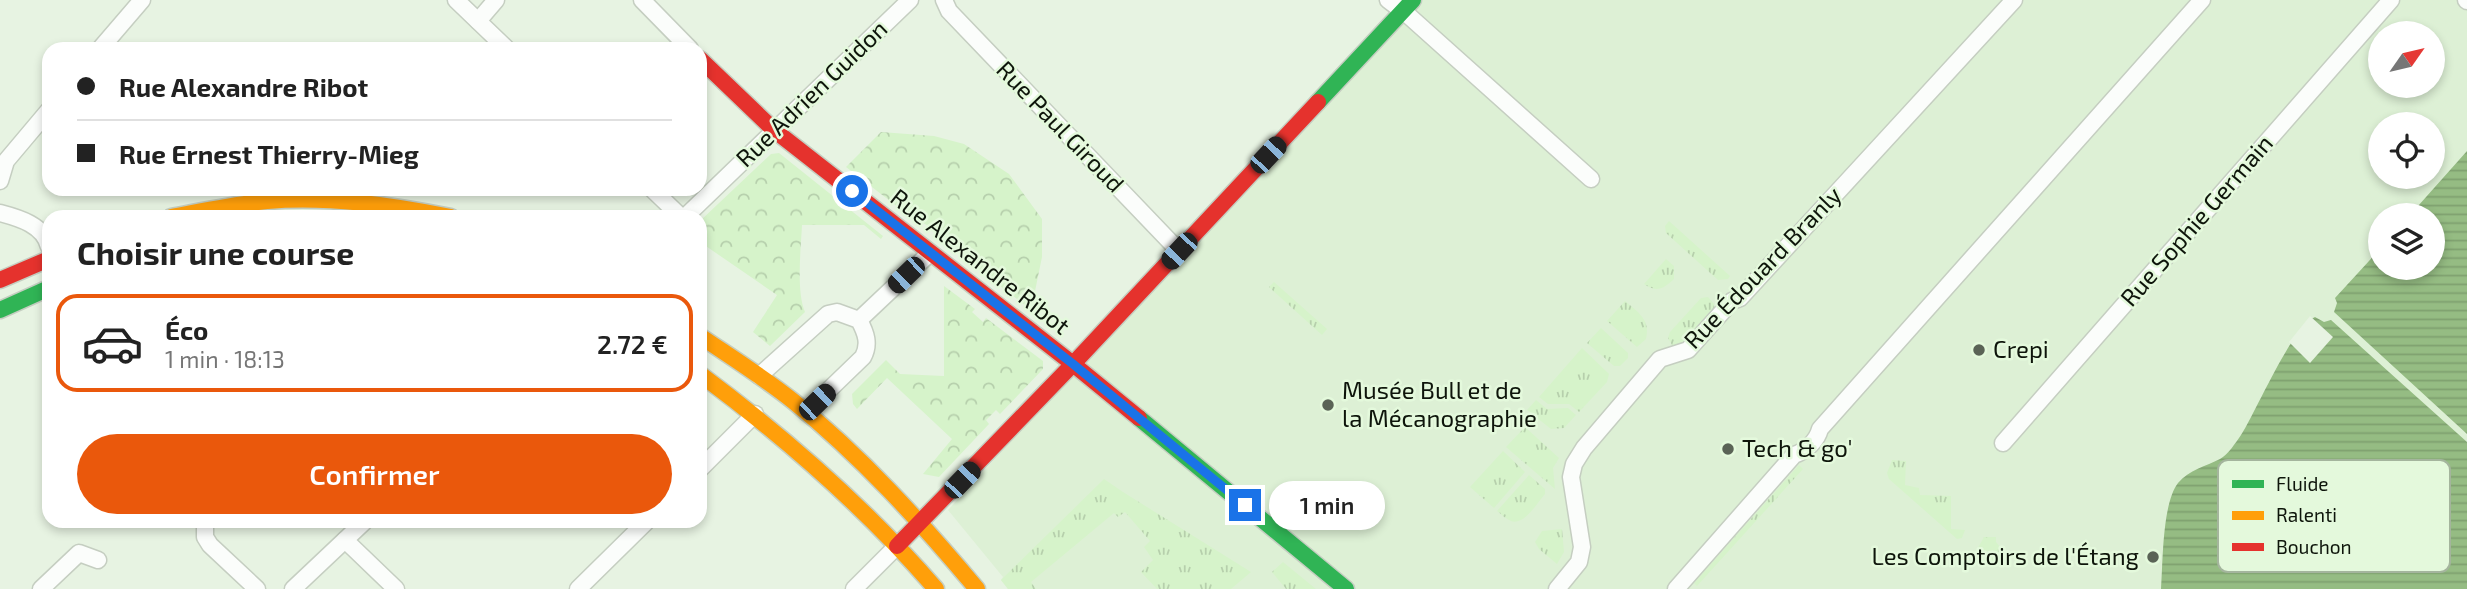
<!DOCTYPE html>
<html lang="fr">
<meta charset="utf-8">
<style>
:root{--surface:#fff;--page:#f2f2f2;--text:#222;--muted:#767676;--line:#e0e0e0;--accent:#ea580c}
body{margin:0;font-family:"Exo 2",sans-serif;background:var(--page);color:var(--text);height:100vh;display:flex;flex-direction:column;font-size:26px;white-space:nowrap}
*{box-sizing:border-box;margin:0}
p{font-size:23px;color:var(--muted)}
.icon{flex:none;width:38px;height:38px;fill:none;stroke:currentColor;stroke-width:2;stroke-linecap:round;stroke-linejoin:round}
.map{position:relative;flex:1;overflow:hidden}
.sheet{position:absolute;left:42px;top:210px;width:665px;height:318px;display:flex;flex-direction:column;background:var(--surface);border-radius:21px;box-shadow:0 4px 10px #0003}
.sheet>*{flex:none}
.hud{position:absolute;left:42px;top:42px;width:665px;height:154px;border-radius:21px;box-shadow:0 4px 10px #0003;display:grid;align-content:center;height:154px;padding:0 35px;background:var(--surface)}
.needle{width:46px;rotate:56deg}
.tools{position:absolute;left:2368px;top:21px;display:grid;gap:14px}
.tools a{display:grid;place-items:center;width:77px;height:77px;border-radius:50%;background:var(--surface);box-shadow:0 4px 10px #0003;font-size:35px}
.end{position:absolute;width:32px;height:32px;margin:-16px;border:9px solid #1a73e8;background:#fff;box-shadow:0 0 0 4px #fff}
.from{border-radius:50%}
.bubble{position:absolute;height:49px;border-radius:24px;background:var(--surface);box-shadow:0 4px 10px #0003;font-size:23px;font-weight:600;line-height:49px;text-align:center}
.car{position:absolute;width:21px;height:42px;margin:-21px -10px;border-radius:9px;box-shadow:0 0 5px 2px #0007;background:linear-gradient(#222 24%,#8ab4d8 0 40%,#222 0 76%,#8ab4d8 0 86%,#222 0)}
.hud b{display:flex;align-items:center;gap:24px;height:66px;font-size:26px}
.hud b+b{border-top:2px solid var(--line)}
.hud i{width:18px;height:18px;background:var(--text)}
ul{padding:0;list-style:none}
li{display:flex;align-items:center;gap:21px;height:98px;margin:0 14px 10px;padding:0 21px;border:4px solid transparent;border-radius:21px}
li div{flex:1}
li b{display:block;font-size:26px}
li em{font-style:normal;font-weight:600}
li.active{border-color:var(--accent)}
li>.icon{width:63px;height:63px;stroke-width:1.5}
h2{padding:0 35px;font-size:32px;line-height:84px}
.action{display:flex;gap:14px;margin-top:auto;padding:14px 35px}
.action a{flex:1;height:80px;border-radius:42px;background:var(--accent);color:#fff;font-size:28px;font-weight:600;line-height:80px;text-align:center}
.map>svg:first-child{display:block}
</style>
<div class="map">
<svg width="2467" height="589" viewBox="0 0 2467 589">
<defs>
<pattern id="grass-tufts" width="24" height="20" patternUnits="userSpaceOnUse" patternTransform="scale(1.75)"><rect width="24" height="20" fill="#d6f3ca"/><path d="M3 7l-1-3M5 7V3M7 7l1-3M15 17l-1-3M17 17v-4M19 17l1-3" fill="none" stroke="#b6cfac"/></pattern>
<pattern id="park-crowns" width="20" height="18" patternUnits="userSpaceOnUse" patternTransform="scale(1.75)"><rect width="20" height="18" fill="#d6f3ca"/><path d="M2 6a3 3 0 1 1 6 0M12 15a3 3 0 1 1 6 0" fill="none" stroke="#b6cfac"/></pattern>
<pattern id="water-rules" width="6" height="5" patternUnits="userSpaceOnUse" patternTransform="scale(1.75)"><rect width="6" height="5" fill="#95bc83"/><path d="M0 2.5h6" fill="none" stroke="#7fa170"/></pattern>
</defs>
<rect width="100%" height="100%" fill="#e7f3e2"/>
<path fill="#ddf0d5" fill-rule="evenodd" d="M 1415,0 L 2467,0 L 2467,589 L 1008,589 L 1001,580 L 1003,577 L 948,510 ZM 2380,33 L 2432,33 L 2432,86 L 2380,86 ZM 2380,124 L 2432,124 L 2432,177 L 2380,177 ZM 2380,215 L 2432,215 L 2432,268 L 2380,268 Z"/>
<g fill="url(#grass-tufts)">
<polygon points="1669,221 1730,276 1728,279 1718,280 1666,233 1665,226"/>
<path d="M 1666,259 L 1674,266 L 1674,279 C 1663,289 1657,293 1644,284 Z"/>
<polygon points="1274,282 1327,329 1322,335 1269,287"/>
<polygon points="1708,297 1714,304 1714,310 1682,345 1677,347 1672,345 1668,338 1670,332 1701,298"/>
<path d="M 1625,301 C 1638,312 1651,320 1646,339 L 1637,347 L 1607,321 Z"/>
<polygon points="1601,328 1628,353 1628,358 1620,366 1614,366 1587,343"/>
<polygon points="1582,348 1607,372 1609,374 1607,382 1579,412 1569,404 1548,404 1539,397"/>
<polygon points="1536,400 1547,409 1568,408 1576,415 1564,428 1551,429 1527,410"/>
<polygon points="1525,427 1559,458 1553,468 1555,489 1506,447"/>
<polygon points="1503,451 1525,472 1494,508 1470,487"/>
<polygon points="1892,460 1906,461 1905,485 1919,488 1920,495 1951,496 1951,529 1965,530 1962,538 1957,539 1889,479 1887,473"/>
<polygon points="1799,465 1803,469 1697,586 1694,583"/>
<path d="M 1529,475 L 1545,489 L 1545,494 C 1538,502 1524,526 1511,521 C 1506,519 1501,514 1497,511 Z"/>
<polygon points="1104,479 1123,492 1251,572 1231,589 1157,589 1141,572 1153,560 1144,547 1150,541 1125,512 1118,517 1114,513 1031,582 1036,589 1008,589 1001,580"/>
<polygon points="1562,529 1564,552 1557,564 1539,549 1535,542 1542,531"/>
<polygon points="1984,537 1996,537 1996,542 2006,554 1992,568 1975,553"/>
<polygon points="1283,562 1316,589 1286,589 1272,572"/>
</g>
<g fill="url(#park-crowns)">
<polygon points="881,132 934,136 964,144 1009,174 1042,219 1042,257 1034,296 1026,306 983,273 947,237 903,211 846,167"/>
<path d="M 779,153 L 883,236 L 881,239 L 864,225 L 802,225 C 801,247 796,292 805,312 L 770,346 L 753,332 L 777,295 L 700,242 L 700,221 L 771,154 Z"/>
<polygon points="944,286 975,309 972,312 983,322 986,318 1043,361 1043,369 1000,414 996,410 986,420 989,424 939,477 923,474 952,439 887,378 857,409 853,404 852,394 886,360 900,374 944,376"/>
</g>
<g fill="url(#water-rules)">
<polygon points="2467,151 2467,434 2334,312 2337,303 2335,298 2380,249 2380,268 2432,268 2432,215 2410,215"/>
<path d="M 2315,317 L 2324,322 L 2331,320 L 2467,442 L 2467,589 L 2161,589 C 2163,563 2162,504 2178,483 C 2189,470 2206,466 2220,459 C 2228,455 2236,442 2241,435 C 2257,410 2292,326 2315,317 Z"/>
</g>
<polygon fill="#e7f3e2" points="2310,316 2333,337 2310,363 2289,342"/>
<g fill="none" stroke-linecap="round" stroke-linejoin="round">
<g stroke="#c5cec1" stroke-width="19">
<g id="street">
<polyline points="456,0 507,49"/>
<polyline points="642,0 690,49"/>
<polyline points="944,0 949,11 1179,251"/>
<polyline points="1388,0 1409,16 1591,179"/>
<polyline points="2466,0 2467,1"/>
<polyline points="478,21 496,0"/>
<polyline points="100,49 142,0"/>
<polyline points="0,181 6,161 49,110"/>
<polyline points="652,189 681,217"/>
<path d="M 0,213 C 19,218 44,225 49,247"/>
<polyline points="685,217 910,0"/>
<polyline points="859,320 930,253"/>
<path d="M 759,376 L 828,314 L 837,312 L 859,320 C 866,333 870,344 863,357 L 806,412"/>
<polyline points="2003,443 2391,0"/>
<polyline points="700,469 755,414"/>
<polyline points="205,522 205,537 210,545 257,589"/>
<polyline points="345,540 396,589"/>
<polyline points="41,589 79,553 98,560"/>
<polyline points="293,589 364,522"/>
<polyline points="578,589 646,522"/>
<polyline points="854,589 897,546"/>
<polyline points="1557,589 1579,562 1582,547 1571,477 1574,464 1584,448 1660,359 1688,350 1732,301 1740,298 2014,0"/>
<path d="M 1676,589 L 1794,455 C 1806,451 1817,441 1820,429 L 2202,0"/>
</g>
</g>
<g stroke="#c5cec1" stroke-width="19">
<g id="fast">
<polyline points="1318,102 1413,0"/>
<polyline points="0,310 49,288"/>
<polyline points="1139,418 1346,589"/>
</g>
</g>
<g stroke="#c5cec1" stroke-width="19">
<g id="slow">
<path d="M 171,217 C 203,211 235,204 267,201 C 329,196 391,205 451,217"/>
<path d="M 700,336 C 731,357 763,377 793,401 C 861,456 921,522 977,589"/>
<path d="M 700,374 C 786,438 866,508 936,589"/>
</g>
</g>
<g stroke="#c5cec1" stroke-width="19">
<g id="jam">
<polyline points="700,59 774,130 1073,364 1139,418"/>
<polyline points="0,280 49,259"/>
<polyline points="897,546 1073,364 1318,102"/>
</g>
</g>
<use href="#street" stroke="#fbfdfb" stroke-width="16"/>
<use href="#fast" stroke="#30b455" stroke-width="16"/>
<use href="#slow" stroke="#ff9f0a" stroke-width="16"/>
<use href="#jam" stroke="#e5322d" stroke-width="16"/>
</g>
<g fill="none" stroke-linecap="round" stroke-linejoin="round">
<polyline stroke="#1a73e8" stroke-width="9" points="852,191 1073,364 1245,505"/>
</g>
<g fill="#5a6356" stroke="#e4f9dc" stroke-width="2.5">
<circle cx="1979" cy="350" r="7"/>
<circle cx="1328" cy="405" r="7"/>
<circle cx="1728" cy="449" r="7"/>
<circle cx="2153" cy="557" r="7"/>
</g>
<g text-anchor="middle" stroke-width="5" stroke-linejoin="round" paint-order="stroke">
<g font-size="24" fill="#0e150b" stroke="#e4f9dc">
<text transform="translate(812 94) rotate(-44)" y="8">Rue Adrien Guidon</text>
<text transform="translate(1060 127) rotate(46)" y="8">Rue Paul Giroud</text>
<text transform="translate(2197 221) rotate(-49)" y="8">Rue Sophie Germain</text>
<text transform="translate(980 262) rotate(38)" y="8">Rue Alexandre Ribot</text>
<text transform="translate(1763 268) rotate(-46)" y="8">Rue Édouard Branly</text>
</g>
<g font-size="24" fill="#0e150b" stroke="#e4f9dc" text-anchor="start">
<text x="1993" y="358">Crepi</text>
<text x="1342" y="399">Musée Bull et de<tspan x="1342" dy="28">la Mécanographie</tspan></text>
<text x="1742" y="457">Tech &amp; go'</text>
<text x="2139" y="565" text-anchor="end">Les Comptoirs de l'Étang</text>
</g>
</g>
<rect x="2218" y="460" width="232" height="112" rx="10" fill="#e4f9dc" stroke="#a4b59d" stroke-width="2"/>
<rect x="2232" y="480" width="32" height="8" fill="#30b455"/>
<rect x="2232" y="511" width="32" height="9" fill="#ff9f0a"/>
<rect x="2232" y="543" width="32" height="8" fill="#e5322d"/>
<g font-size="19" fill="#0e150b">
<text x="2276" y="491">Fluide</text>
<text x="2276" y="522">Ralenti</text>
<text x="2276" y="554">Bouchon</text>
</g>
</svg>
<div class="tools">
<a><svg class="needle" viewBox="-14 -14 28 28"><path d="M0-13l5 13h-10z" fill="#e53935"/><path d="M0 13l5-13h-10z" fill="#767676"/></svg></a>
<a><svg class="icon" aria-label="locate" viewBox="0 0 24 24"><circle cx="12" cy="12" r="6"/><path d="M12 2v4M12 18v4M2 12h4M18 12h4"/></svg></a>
<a><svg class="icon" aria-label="layers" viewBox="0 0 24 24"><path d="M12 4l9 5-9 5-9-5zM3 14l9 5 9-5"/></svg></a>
</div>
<i class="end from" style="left:852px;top:191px"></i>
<i class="end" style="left:1245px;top:505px"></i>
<div class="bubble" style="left:1269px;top:481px;width:116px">1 min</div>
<i class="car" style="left:1268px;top:155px;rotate:43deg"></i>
<i class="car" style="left:1179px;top:251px;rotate:223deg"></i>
<i class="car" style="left:906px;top:275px;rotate:226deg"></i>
<i class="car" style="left:817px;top:402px;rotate:46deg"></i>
<i class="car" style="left:962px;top:480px;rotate:44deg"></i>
<div class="hud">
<b><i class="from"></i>Rue Alexandre Ribot</b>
<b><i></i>Rue Ernest Thierry-Mieg</b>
</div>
<section class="sheet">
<h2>Choisir une course</h2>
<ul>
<li class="active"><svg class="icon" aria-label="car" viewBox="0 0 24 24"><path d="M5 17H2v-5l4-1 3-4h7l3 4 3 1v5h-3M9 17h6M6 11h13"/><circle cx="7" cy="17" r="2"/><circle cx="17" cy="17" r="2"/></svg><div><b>Éco</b><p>1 min · 18:13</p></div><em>2.72 €</em></li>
</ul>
<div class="action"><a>Confirmer</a></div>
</section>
</div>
